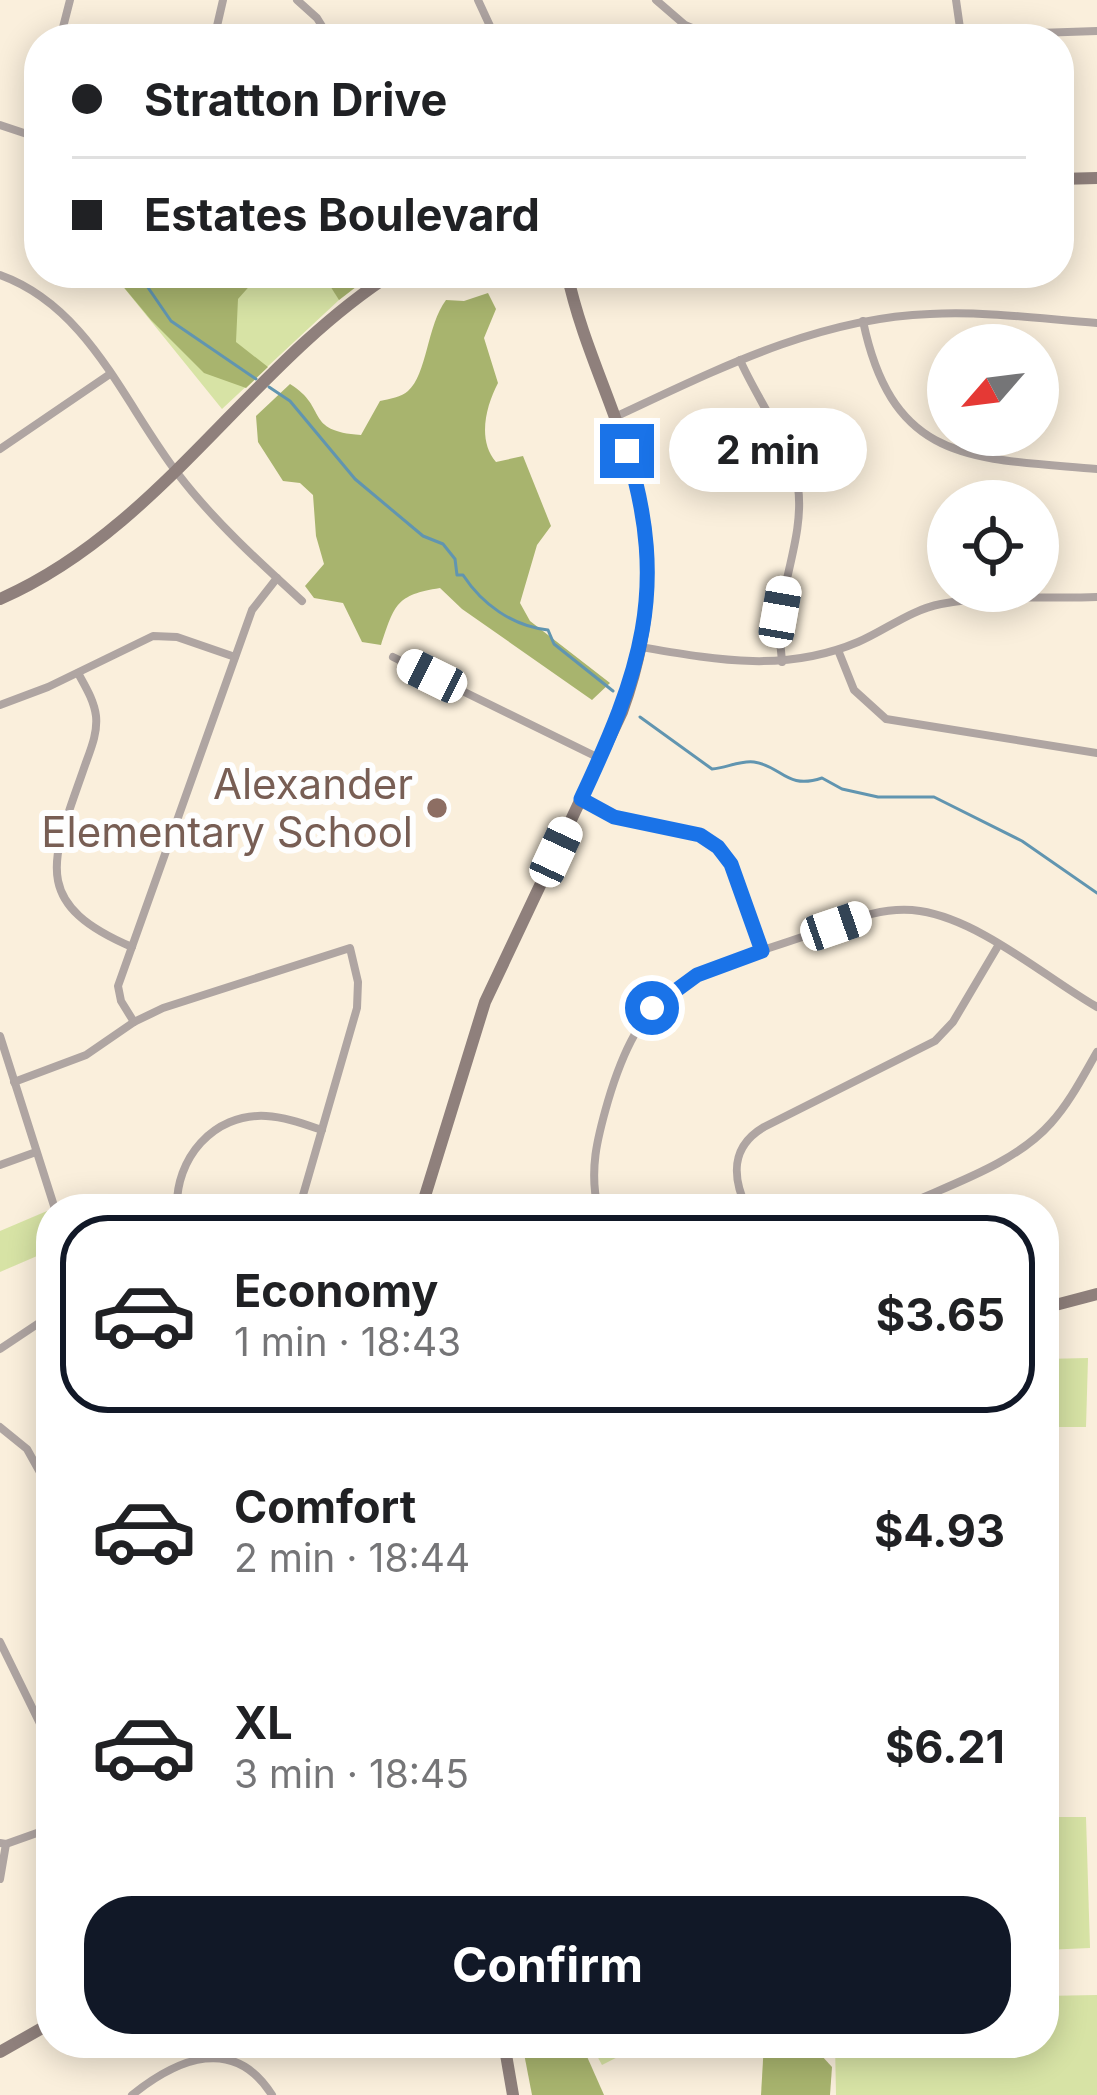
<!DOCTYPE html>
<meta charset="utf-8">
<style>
:root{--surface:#fff;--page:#f2f2f2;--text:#202124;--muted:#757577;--line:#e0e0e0;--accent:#111827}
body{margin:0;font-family:Inter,sans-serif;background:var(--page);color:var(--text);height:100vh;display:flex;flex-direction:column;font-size:45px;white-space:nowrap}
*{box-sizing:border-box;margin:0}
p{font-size:39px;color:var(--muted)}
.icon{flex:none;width:66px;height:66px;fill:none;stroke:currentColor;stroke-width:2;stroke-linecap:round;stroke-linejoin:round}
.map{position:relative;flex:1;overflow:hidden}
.details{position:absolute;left:36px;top:1194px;width:1023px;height:864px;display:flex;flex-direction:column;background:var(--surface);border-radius:48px;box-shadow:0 6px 30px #0003}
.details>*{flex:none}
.banner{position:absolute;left:24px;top:24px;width:1050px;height:264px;border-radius:48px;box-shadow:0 6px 30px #0003;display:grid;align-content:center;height:264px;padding:0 48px;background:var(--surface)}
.needle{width:78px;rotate:242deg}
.tools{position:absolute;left:927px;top:324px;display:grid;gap:24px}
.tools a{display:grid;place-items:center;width:132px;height:132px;border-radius:50%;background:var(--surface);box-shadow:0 6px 30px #0003;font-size:60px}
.end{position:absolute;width:54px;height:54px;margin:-27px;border:15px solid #1a73e8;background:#fff;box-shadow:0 0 0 6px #fff}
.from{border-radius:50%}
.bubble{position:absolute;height:84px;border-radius:42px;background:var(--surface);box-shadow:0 6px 30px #0003;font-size:39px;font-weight:700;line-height:84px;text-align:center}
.car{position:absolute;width:36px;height:72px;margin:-36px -18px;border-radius:15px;box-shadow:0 0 9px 3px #0007;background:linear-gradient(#fff 24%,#345 0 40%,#fff 0 76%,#345 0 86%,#fff 0)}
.banner b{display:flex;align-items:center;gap:42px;height:114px;font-size:45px}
.banner b+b{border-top:3px solid var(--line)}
.banner i{width:30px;height:30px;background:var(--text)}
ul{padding:21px 0 0;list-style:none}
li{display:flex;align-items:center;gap:36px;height:198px;margin:0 24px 18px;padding:0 24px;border:6px solid transparent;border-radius:48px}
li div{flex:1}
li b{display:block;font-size:45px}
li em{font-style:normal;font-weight:700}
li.current{border-color:var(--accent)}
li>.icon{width:108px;height:108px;stroke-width:1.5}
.primary-button{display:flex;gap:24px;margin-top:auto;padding:24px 48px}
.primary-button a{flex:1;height:138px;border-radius:48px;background:var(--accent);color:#fff;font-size:48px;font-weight:700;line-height:138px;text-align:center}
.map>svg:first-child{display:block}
</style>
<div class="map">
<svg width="1097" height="2095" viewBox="0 0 1097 2095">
<rect width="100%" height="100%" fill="#faefdc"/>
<g fill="#d7e3a5">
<polygon points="112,273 374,273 339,300 222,409"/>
<polygon points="47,1211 51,1250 0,1272 0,1231"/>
<polygon points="1088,1358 1086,1427 1044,1427 1044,1359"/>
<polygon points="1044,1817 1086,1817 1090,1948 1044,1950"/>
<polygon points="1097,1995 1097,2095 836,2095 835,2043 1044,2043 1044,1996"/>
<polygon points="590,2043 645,2043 602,2065"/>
</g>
<g fill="#a8b46e">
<polygon points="112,273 261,273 238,299 236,342 268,367 246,388 204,373 151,320"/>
<polygon points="322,273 374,273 339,300"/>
<path d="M 488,293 L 496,309 L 484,338 L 498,383 C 486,406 477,440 496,462 L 523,456 L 551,526 L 537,545 L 520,603 L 530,621 L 610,683 L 592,700 L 462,609 L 440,588 C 396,595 395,604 381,645 L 362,642 L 343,603 L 314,598 L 305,586 L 324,564 L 316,536 L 313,495 L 300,483 L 283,481 L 258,442 L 256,416 L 290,384 C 329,408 303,431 361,435 L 380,401 C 389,399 402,397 408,391 C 427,375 427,325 446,300 L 464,301 Z"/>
<polygon points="522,2043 581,2043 604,2095 532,2095"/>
<polygon points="764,2043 810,2043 832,2067 830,2095 761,2095"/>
</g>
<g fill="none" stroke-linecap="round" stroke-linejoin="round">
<g stroke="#6195b0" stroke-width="3">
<polyline points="138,273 171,321 256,379"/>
<path d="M 269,387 L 290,401 L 355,479 L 423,536 L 443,544 L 455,559 L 457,575 L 463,575 C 482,604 512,626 548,630 L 554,644 L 613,691"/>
<path d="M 640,717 L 712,769 C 726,768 741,760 754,762 C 782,766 786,790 822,778 L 842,789 L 878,797 L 934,797 L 1022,841 L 1097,893"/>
</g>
<g stroke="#afa5a2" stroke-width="8">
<polyline points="297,0 317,18 330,39"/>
<polyline points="478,0 496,39"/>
<polyline points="656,0 685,25 718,39"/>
<polyline points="956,0 961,35"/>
<polyline points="60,39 70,0"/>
<polyline points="214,39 223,0"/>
<polyline points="852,39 1097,31"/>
<polyline points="0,125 39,138"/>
<polyline points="34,137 39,118"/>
<path d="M 0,275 C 89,307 124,404 178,474 C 213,520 259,562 302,601"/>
<path d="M 863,321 C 893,465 974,458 1097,469"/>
<path d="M 740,360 C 757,399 792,446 798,487 C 804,529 785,574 780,616 C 778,631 781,647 782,662"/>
<path d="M 615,417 C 716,370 817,318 930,314 C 986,311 1042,319 1097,323"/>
<polyline points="0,449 110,374"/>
<path d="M 641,647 C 716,660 785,673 858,642 C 886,630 910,610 941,604 C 991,594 1046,599 1097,597"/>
<polyline points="838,650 854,690 886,719 1097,753"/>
<polyline points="393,657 599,758"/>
<path d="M 78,673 C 85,686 94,700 96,716 C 98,735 89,753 83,771 C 52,860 29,903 132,947"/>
<polyline points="0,705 48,687 153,636 177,637 235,657"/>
<polyline points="582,799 613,817 691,832 718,847 731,864 762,951"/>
<polyline points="134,1022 121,1001 118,986 252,610 277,578"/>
<polyline points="0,1036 55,1209"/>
<polyline points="14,1082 86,1055 134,1022 163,1008 350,948 358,982 357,1008 299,1209"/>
<polyline points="0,1165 36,1152"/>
<path d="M 177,1209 C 175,1159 213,1113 266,1116 C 285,1117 304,1124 322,1130"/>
<path d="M 598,1209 C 589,1170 597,1139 608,1101 C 645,976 692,975 805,936 C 843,923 880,905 920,911 C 980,920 1045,977 1097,1007"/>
<path d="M 747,1209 C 732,1177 730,1147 764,1127 L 935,1041 L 953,1022 L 998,946"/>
<path d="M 897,1209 C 948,1185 1014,1165 1051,1123 C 1070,1102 1083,1076 1097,1052"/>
<polyline points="0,1349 51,1315"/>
<polyline points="0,1427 27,1449 51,1492"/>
<polyline points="0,1642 51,1746"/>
<polyline points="0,1843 6,1844 51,1828"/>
<polyline points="0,1879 6,1844"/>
<path d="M 132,2095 C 178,2058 234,2035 272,2095"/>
</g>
<g stroke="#8f807c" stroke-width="12">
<polyline points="1059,179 1097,178"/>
<path d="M 0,599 C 160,529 249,365 393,273"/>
<path d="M 421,1209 L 485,1002 L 622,712 C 650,635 657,554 634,475 C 615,406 582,344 567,273"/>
<polyline points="1044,1308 1097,1294"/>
<polyline points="504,2043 513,2095"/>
<polyline points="0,2052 51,2023"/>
</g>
</g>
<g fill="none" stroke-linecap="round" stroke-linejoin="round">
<path stroke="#1a73e8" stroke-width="15" d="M 627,451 C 670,590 640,673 581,799 L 614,817 L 700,835 L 718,847 L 731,864 L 762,951 L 697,975 L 652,1008"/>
</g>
<circle fill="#8d6e63" stroke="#fefefe" stroke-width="4.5" cx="437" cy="808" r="12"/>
<g text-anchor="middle" stroke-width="12" stroke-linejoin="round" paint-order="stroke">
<g font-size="42" fill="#785e54" stroke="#fefefe" text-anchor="end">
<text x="413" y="799">Alexander<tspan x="413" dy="48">Elementary School</tspan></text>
</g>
</g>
</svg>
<div class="tools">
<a><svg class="needle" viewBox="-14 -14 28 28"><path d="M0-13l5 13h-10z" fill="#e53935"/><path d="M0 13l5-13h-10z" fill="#757577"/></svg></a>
<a><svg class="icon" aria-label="locate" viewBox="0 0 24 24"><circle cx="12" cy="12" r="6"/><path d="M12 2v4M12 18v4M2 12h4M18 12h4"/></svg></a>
</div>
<i class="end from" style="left:652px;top:1008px"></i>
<i class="end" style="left:627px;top:451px"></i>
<div class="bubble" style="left:669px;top:408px;width:198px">2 min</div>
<i class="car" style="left:780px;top:612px;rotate:10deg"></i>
<i class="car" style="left:432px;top:676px;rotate:296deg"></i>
<i class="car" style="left:556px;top:852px;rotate:25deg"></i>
<i class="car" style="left:836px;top:926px;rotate:71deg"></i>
<div class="banner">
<b><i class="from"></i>Stratton Drive</b>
<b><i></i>Estates Boulevard</b>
</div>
<section class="details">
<ul>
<li class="current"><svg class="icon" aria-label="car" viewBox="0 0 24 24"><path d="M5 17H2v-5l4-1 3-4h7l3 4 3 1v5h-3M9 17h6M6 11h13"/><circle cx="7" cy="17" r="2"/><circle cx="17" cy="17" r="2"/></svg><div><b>Economy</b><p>1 min · 18:43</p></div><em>$3.65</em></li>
<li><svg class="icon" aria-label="car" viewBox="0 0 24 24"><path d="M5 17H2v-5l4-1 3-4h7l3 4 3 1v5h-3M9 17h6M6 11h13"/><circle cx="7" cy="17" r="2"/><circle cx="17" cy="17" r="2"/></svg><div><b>Comfort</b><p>2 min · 18:44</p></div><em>$4.93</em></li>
<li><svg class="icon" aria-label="car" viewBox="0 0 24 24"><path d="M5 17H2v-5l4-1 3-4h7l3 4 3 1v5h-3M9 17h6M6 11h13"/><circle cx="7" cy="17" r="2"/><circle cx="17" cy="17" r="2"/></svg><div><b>XL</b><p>3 min · 18:45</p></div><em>$6.21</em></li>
</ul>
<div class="primary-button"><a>Confirm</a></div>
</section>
</div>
